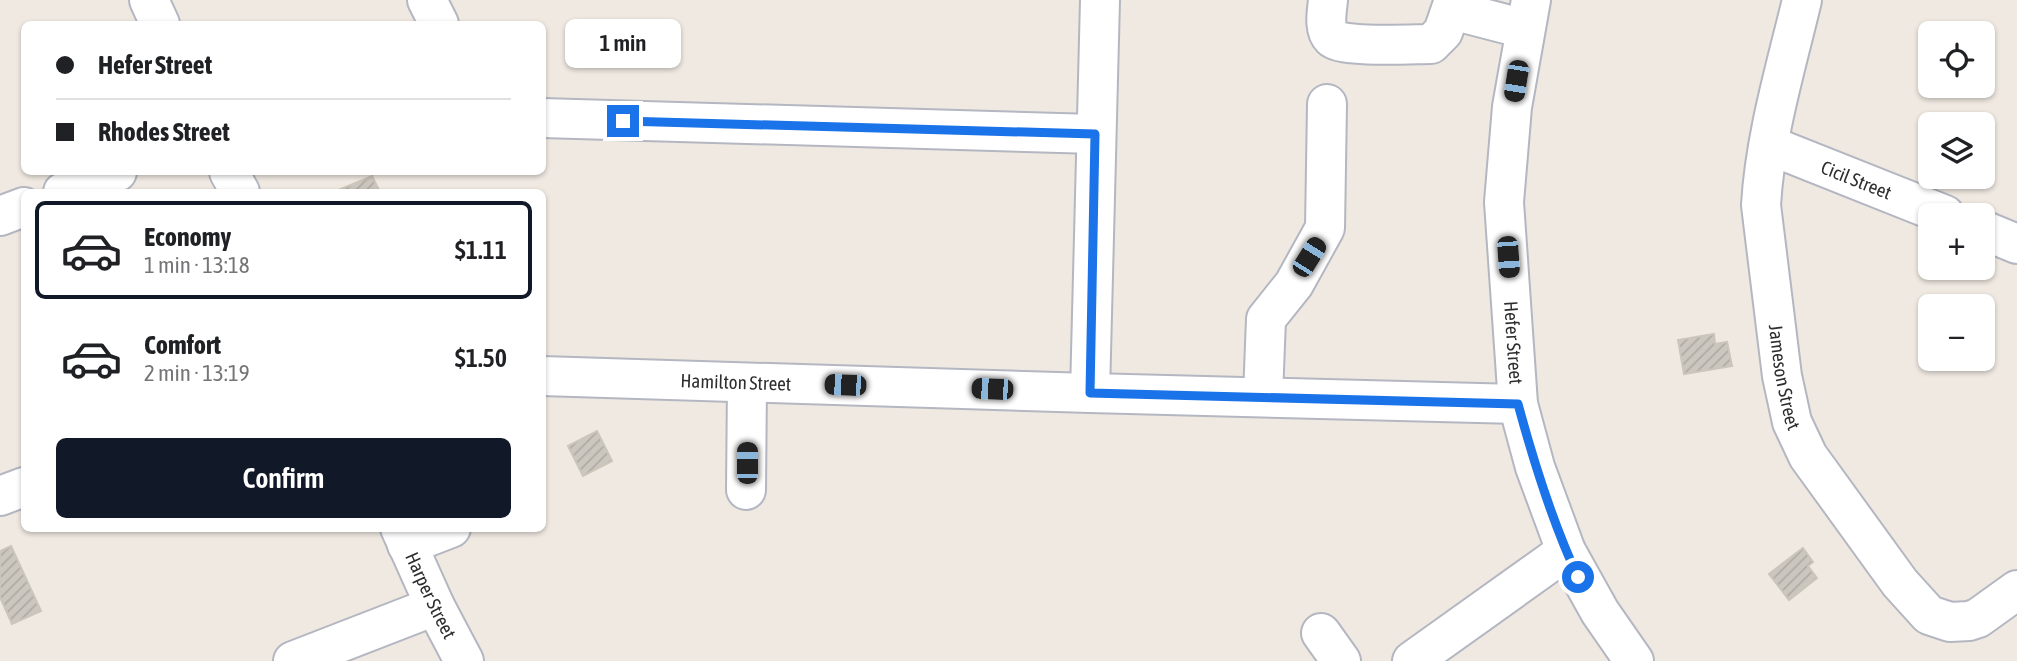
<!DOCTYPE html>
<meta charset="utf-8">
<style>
:root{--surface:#fff;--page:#f6f6f6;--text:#202124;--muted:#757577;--line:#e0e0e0;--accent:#111827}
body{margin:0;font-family:"Asap Condensed",sans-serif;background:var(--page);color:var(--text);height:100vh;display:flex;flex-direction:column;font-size:26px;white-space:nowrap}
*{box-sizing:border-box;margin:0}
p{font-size:23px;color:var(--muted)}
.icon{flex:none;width:38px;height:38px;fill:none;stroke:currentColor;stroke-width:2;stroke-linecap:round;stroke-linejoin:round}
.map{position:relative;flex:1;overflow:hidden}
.panel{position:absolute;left:21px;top:189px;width:525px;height:343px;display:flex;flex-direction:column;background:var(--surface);border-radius:10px;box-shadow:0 2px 5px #0004}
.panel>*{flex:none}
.hud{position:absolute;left:21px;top:21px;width:525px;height:154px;border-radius:10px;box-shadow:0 2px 5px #0004;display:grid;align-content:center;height:154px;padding:0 35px;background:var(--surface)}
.tools{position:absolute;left:1918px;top:21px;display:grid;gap:14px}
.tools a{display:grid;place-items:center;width:77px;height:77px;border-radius:10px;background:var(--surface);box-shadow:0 2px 5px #0004;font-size:35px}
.end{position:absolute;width:32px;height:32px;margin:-16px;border:9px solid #1a73e8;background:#fff;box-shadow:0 0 0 4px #fff}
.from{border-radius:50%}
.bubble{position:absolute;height:49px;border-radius:10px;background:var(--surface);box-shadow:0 2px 5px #0004;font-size:23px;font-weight:600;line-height:49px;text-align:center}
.car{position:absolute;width:21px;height:42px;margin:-21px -10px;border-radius:9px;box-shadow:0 0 5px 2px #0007;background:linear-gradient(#222 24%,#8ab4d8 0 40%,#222 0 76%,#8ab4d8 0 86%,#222 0)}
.hud b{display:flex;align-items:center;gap:24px;height:66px;font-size:26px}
.hud b+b{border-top:2px solid var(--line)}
.hud i{width:18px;height:18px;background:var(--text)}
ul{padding:12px 0 0;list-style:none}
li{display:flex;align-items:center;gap:21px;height:98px;margin:0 14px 10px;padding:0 21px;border:4px solid transparent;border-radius:10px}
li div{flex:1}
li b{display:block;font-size:26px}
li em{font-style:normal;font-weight:600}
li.active{border-color:var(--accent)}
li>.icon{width:63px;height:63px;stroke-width:1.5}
.primary-button{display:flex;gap:14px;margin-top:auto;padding:14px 35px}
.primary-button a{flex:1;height:80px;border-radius:10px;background:var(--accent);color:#fff;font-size:28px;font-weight:600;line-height:80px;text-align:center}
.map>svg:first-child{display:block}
</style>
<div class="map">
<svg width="2017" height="661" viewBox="0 0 2017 661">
<defs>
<pattern id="building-hatch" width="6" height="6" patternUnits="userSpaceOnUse" patternTransform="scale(1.75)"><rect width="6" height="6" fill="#cbc7bf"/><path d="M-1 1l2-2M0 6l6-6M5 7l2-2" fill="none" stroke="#afaba4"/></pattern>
</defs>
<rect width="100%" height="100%" fill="#efe9e1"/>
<g fill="url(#building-hatch)" stroke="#cbc5ba" stroke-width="2">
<polygon points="372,176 380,192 334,192"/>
<polygon points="1714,334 1715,344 1727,342 1732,366 1684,374 1678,340"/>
<polygon points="597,431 612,461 583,476 568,446"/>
<polygon points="11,546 41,611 12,624 0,597 0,551"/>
<polygon points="1803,548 1813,562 1808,566 1817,578 1789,600 1769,574"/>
</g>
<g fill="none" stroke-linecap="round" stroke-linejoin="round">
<g stroke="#b4b7c1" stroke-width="42">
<g id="minor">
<polyline points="149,0 160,24"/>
<polyline points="427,0 439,24"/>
<path d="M 1328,0 C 1327,11 1323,29 1332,38 C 1341,48 1414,44 1431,44 L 1443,32 L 1454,0"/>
<path id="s1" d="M 1531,0 L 1512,107 L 1504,202 L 1518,404 L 1535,467 L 1566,551 L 1600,612 L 1634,661"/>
<path id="s2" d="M 1802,0 C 1786,67 1765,136 1761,205 L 1782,376 L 1792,422 L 1808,456 L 1900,583 L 1929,615 L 1950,622 L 1969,621 L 1978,618 L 2017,590"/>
<polyline points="1452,10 1525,29"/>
<polyline points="542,118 1095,134"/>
<path id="s3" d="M 1769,145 L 1945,215"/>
<polyline points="229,172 240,192"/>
<polyline points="63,192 117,172"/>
<polyline points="0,216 24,207"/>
<polyline points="1983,230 2017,244"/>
<path id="s4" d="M 542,376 L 1090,393 L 1518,404"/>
<polyline points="1090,393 1100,0"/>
<polyline points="1263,396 1266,319 1294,284 1325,228 1327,104"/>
<polyline points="746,490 747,383"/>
<polyline points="0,496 24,487"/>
<path id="s5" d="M 400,528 L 435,606 L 464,661"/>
<polyline points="407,545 451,528"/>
<polyline points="1321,633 1341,661"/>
<polyline points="293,661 435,606"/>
<polyline points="1412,661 1566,551"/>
</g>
</g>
<use href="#minor" stroke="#fff" stroke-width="38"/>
</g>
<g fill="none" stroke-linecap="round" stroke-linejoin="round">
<path stroke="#1a73e8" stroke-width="9" d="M 623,121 L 1095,134 L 1090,393 L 1518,404 C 1534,463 1552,522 1578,577"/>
</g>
<g text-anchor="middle" stroke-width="7" stroke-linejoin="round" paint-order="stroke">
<g font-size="19" fill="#2e2e2e" stroke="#fff">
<text dy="7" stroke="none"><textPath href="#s3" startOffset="94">Cicil Street</textPath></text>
<text dy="7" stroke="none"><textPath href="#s1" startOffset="345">Hefer Street</textPath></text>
<text dy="7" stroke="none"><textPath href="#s2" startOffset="383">Jameson Street</textPath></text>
<text dy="7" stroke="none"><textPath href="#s4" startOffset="194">Hamilton Street</textPath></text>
<text dy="7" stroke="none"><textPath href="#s5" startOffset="74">Harper Street</textPath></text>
</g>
</g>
</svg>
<div class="tools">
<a><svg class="icon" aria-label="locate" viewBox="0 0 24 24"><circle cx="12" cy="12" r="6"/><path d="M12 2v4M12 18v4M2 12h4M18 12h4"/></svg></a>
<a><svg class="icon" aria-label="layers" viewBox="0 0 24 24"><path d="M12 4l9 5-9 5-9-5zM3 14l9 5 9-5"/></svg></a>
<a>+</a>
<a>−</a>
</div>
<i class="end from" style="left:1578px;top:577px"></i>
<i class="end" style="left:623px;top:121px"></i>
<div class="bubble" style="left:565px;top:19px;width:116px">1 min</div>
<i class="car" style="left:1516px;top:81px;rotate:189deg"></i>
<i class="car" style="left:1309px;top:257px;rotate:32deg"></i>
<i class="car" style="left:1508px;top:257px;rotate:176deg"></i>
<i class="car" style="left:845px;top:385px;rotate:272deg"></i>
<i class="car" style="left:992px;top:389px;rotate:272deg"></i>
<i class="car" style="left:747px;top:463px;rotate:0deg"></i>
<div class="hud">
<b><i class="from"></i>Hefer Street</b>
<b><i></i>Rhodes Street</b>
</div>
<section class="panel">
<ul>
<li class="active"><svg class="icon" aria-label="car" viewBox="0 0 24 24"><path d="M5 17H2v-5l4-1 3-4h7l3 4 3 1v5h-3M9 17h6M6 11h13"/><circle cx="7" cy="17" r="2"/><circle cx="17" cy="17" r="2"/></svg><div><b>Economy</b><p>1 min · 13:18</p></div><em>$1.11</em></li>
<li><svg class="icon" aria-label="car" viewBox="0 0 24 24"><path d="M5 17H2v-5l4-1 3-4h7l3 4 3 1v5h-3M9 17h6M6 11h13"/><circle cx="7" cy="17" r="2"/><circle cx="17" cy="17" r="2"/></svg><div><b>Comfort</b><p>2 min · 13:19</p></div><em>$1.50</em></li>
</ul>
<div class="primary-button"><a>Confirm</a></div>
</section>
</div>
